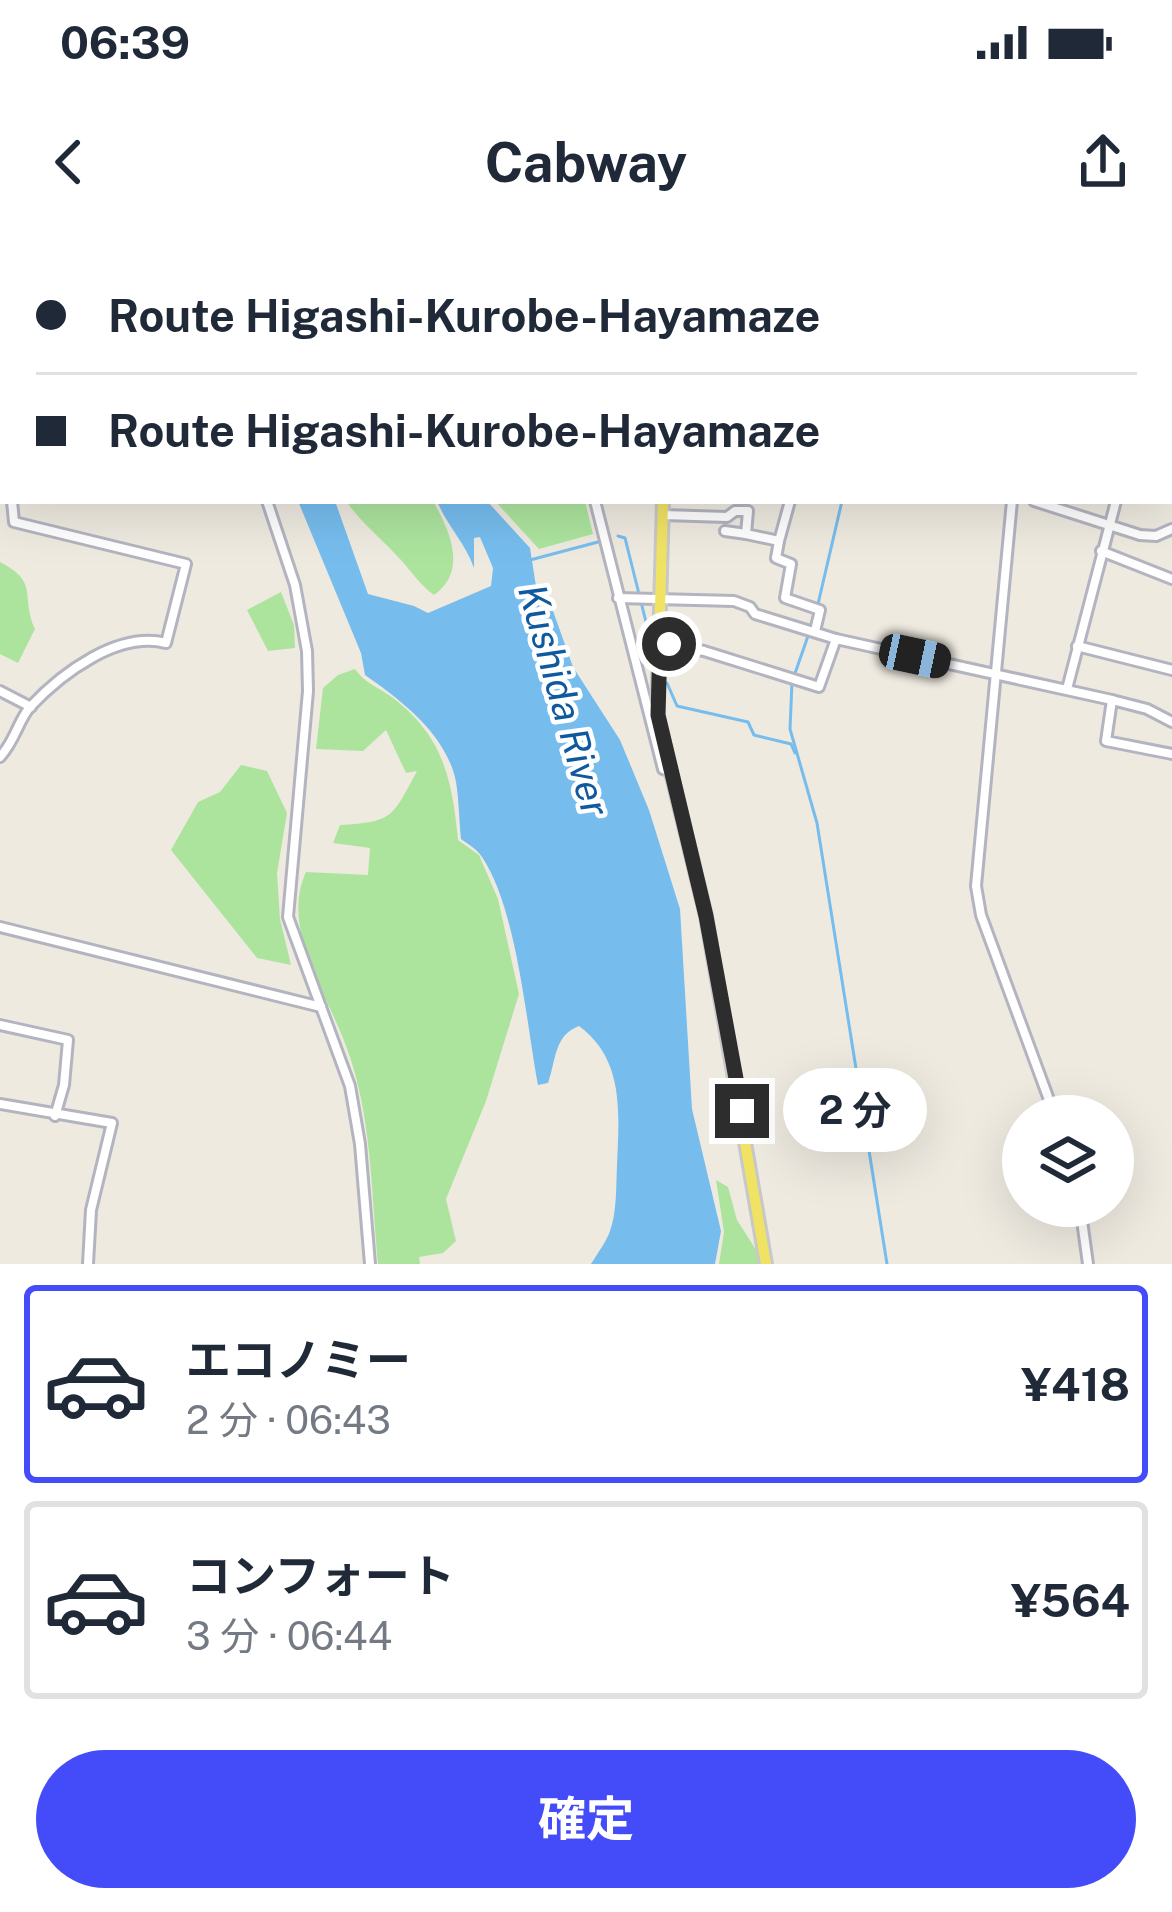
<!DOCTYPE html>
<html lang="ja">
<meta charset="utf-8">
<style>
:root{--surface:#fff;--page:#f6f6f7;--text:#1f2937;--muted:#747a83;--line:#e0e1e3;--accent:#444bf8}
body{margin:0;font-family:"Public Sans","Noto Sans JP",sans-serif;background:var(--page);color:var(--text);height:100vh;display:flex;flex-direction:column;font-size:45px;white-space:nowrap}
*{box-sizing:border-box;margin:0}
p{font-size:39px;color:var(--muted)}
.icon{flex:none;width:66px;height:66px;fill:none;stroke:currentColor;stroke-width:2;stroke-linecap:round;stroke-linejoin:round}
.map{position:relative;height:1024px;overflow:hidden}
.panel{display:flex;flex-direction:column;background:var(--surface);flex:1}
.panel>*{flex:none}
.banner{position:absolute;left:0px;top:0px;width:1173px;height:264px;box-shadow:0 12px 48px #0002;display:grid;align-content:center;height:264px;padding:0 36px;background:var(--surface)}
.buttons{position:absolute;left:1002px;top:855px;display:grid;gap:24px}
.buttons a{display:grid;place-items:center;width:132px;height:132px;border-radius:50%;background:var(--surface);box-shadow:0 12px 48px #0002;font-size:60px}
.end{position:absolute;width:54px;height:54px;margin:-27px;border:15px solid #2d2d2d;background:#fff;box-shadow:0 0 0 6px #fff}
.from{border-radius:50%}
.bubble{position:absolute;height:84px;border-radius:42px;background:var(--surface);box-shadow:0 12px 48px #0002;font-size:39px;font-weight:700;line-height:84px;text-align:center}
.car{position:absolute;width:36px;height:72px;margin:-36px -18px;border-radius:15px;box-shadow:0 0 9px 3px #0007;background:linear-gradient(#222 24%,#8ab4d8 0 40%,#222 0 76%,#8ab4d8 0 86%,#222 0)}
.banner b{display:flex;align-items:center;gap:42px;height:114px;font-size:45px}
.banner b+b{border-top:3px solid var(--line)}
.banner i{width:30px;height:30px;background:var(--text)}
ul{padding:21px 0 0;list-style:none}
li{display:flex;align-items:center;gap:36px;height:198px;margin:0 24px 18px;padding:0 12px;border:6px solid var(--line);border-radius:12px}
li div{flex:1}
li b{display:block;font-size:45px}
li em{font-style:normal;font-weight:700}
li.selected{border-color:var(--accent)}
li>.icon{width:108px;height:108px;stroke-width:1.5}
.action{display:flex;gap:24px;margin-top:auto;padding:24px 36px}
.action a{flex:1;height:138px;border-radius:72px;background:var(--accent);color:#fff;font-size:48px;font-weight:700;line-height:138px;text-align:center}
.status{display:flex;justify-content:space-between;align-items:center;height:84px;padding:0 60px;background:var(--surface);direction:ltr}
.status svg{height:33px;fill:currentColor}
header{display:flex;justify-content:space-between;align-items:center;height:156px;padding:0 36px;background:var(--surface);font-size:54px;font-weight:700}
.map>svg:first-child{display:block}
</style>
<div class="status"><b>06:39</b><svg viewBox="0 0 49 12"><path d="M0 12V9h3v3zM5 12V6h3v6zM10 12V3h3v9zM15 12V0h3v12zM26 1h20v11H26zM47 4h2v5h-2z"/></svg></div>
<header><svg class="icon" aria-label="back" viewBox="0 0 24 24"><path d="M15 5l-7 7 7 7"/></svg>Cabway<svg class="icon" aria-label="share" viewBox="0 0 24 24"><path d="M12 15V3M7 8l5-5 5 5M5 13v7h14v-7"/></svg></header>
<div class="map">
<svg width="1172" height="1024" viewBox="0 0 1172 1024">
<rect width="100%" height="100%" fill="#eeeae0"/>
<g fill="#ace49e">
<path d="M 346,261 L 433,261 C 450,291 468,331 434,355 C 421,346 411,331 400,319 C 381,298 363,285 346,261 Z"/>
<polygon points="495,261 585,261 593,294 539,309"/>
<path d="M 0,322 C 40,343 20,355 35,389 L 18,423 L 0,414 Z"/>
<polygon points="281,352 294,385 295,408 268,411 247,370"/>
<path d="M 355,429 C 364,443 380,448 393,458 C 444,497 452,540 458,600 L 479,615 L 498,659 L 519,754 L 486,861 L 446,959 L 456,1001 L 443,1013 L 419,1017 L 420,1024 L 378,1024 C 371,952 372,874 346,806 C 327,753 280,689 306,632 L 368,635 L 370,608 L 333,603 L 340,585 C 394,582 392,577 417,531 L 406,533 L 386,490 L 363,511 L 316,509 L 323,448 L 338,435 Z"/>
<polygon points="241,525 267,531 287,573 277,633 280,679 291,725 257,718 171,610 198,562 220,552"/>
<polygon points="716,940 728,947 737,980 760,1016 760,1024 719,1024 724,992"/>
</g>
<path fill="#76bdee" d="M 298,261 L 335,261 L 368,354 L 414,366 L 428,373 L 491,346 L 493,328 L 480,297 L 474,298 L 474,328 C 465,302 447,286 437,261 L 487,261 L 530,308 L 540,372 L 553,371 L 573,427 L 620,500 L 649,570 L 680,669 L 692,869 L 721,991 L 715,1024 L 591,1024 C 597,1014 606,1002 610,991 C 617,972 616,946 617,925 C 619,874 625,820 579,786 C 554,795 556,821 548,843 L 538,845 C 526,782 517,669 482,617 C 478,610 468,604 461,599 C 459,580 459,560 456,542 C 447,495 401,460 365,435 L 361,413 Z"/>
<g fill="none" stroke-linecap="round" stroke-linejoin="round">
<g stroke="#76bdee" stroke-width="3">
<polyline points="950,3 951,0"/>
<polyline points="618,296 625,298 652,406"/>
<polyline points="530,320 598,302"/>
<polyline points="818,364 842,261"/>
<polyline points="808,396 792,442 790,489 817,583 887,1024"/>
<polyline points="667,443 677,466 748,482 754,495 791,504 795,513"/>
</g>
<g stroke="#b3b4c0" stroke-width="14">
<g id="minor">
<polyline points="145,0 147,3"/>
<polyline points="508,0 510,3"/>
<polyline points="1037,3 1038,0"/>
<polyline points="0,14 3,8"/>
<polyline points="0,123 3,124"/>
<polyline points="1170,194 1172,194"/>
<polyline points="267,261 295,345 307,411 308,451 288,677 350,846 360,904 370,1024"/>
<polyline points="595,261 663,529 669,531"/>
<polyline points="1012,261 976,646 981,675 1055,876"/>
<polyline points="1034,261 1140,295 1156,296 1172,289"/>
<polyline points="663,275 727,277 735,271 748,271 746,294 779,301 776,318 791,324 785,358 820,370 815,391"/>
<polyline points="725,291 746,294"/>
<polyline points="779,301 790,261"/>
<polyline points="1101,311 1172,339"/>
<polyline points="618,358 734,361 750,367 755,374 836,399 1112,460 1106,501 1172,514"/>
<polyline points="660,404 704,411 819,447 836,399"/>
<polyline points="1077,406 1172,430"/>
<polyline points="1067,449 1116,261"/>
<polyline points="0,451 31,467"/>
<polyline points="1112,460 1147,469 1172,482"/>
<path d="M 0,517 C 15,501 18,481 30,467 C 62,433 118,391 166,403 L 186,324 L 14,282 L 12,261"/>
<polyline points="0,687 321,767"/>
<polyline points="0,785 68,800 64,845 55,876"/>
<polyline points="0,864 112,883 91,970 88,1024"/>
<polyline points="1080,966 1088,1024"/>
</g>
</g>
<g stroke="#c8c8c8" stroke-width="16">
<g id="major">
<polyline points="643,0 644,3"/>
<polyline points="663,261 657,475 706,676 766,1024"/>
</g>
</g>
<use href="#minor" stroke="#fff" stroke-width="8"/>
<use href="#major" stroke="#f0e364" stroke-width="10"/>
</g>
<g fill="none" stroke-linecap="round" stroke-linejoin="round">
<polyline stroke="#2d2d2d" stroke-width="15" points="669,404 660,404 658,475 706,676 742,871"/>
</g>
<g text-anchor="middle" stroke-width="9" stroke-linejoin="round" paint-order="stroke">
<g font-size="39" font-style="italic" fill="#0f599f" stroke="#fff">
<text transform="translate(564 460) rotate(74)" y="14">Kushida River</text>
</g>
</g>
</svg>
<div class="buttons">
<a><svg class="icon" aria-label="layers" viewBox="0 0 24 24"><path d="M12 4l9 5-9 5-9-5zM3 14l9 5 9-5"/></svg></a>
</div>
<i class="end from" style="left:669px;top:404px"></i>
<i class="end" style="left:742px;top:871px"></i>
<div class="bubble" style="left:783px;top:828px;width:144px">2 分</div>
<i class="car" style="left:915px;top:416px;rotate:102deg"></i>
<div class="banner">
<b><i class="from"></i>Route Higashi-Kurobe-Hayamaze</b>
<b><i></i>Route Higashi-Kurobe-Hayamaze</b>
</div>
</div>
<section class="panel">
<ul>
<li class="selected"><svg class="icon" aria-label="car" viewBox="0 0 24 24"><path d="M5 17H2v-5l4-1 3-4h7l3 4 3 1v5h-3M9 17h6M6 11h13"/><circle cx="7" cy="17" r="2"/><circle cx="17" cy="17" r="2"/></svg><div><b>エコノミー</b><p>2 分 · 06:43</p></div><em>¥418</em></li>
<li><svg class="icon" aria-label="car" viewBox="0 0 24 24"><path d="M5 17H2v-5l4-1 3-4h7l3 4 3 1v5h-3M9 17h6M6 11h13"/><circle cx="7" cy="17" r="2"/><circle cx="17" cy="17" r="2"/></svg><div><b>コンフォート</b><p>3 分 · 06:44</p></div><em>¥564</em></li>
</ul>
<div class="action"><a>確定</a></div>
</section>
